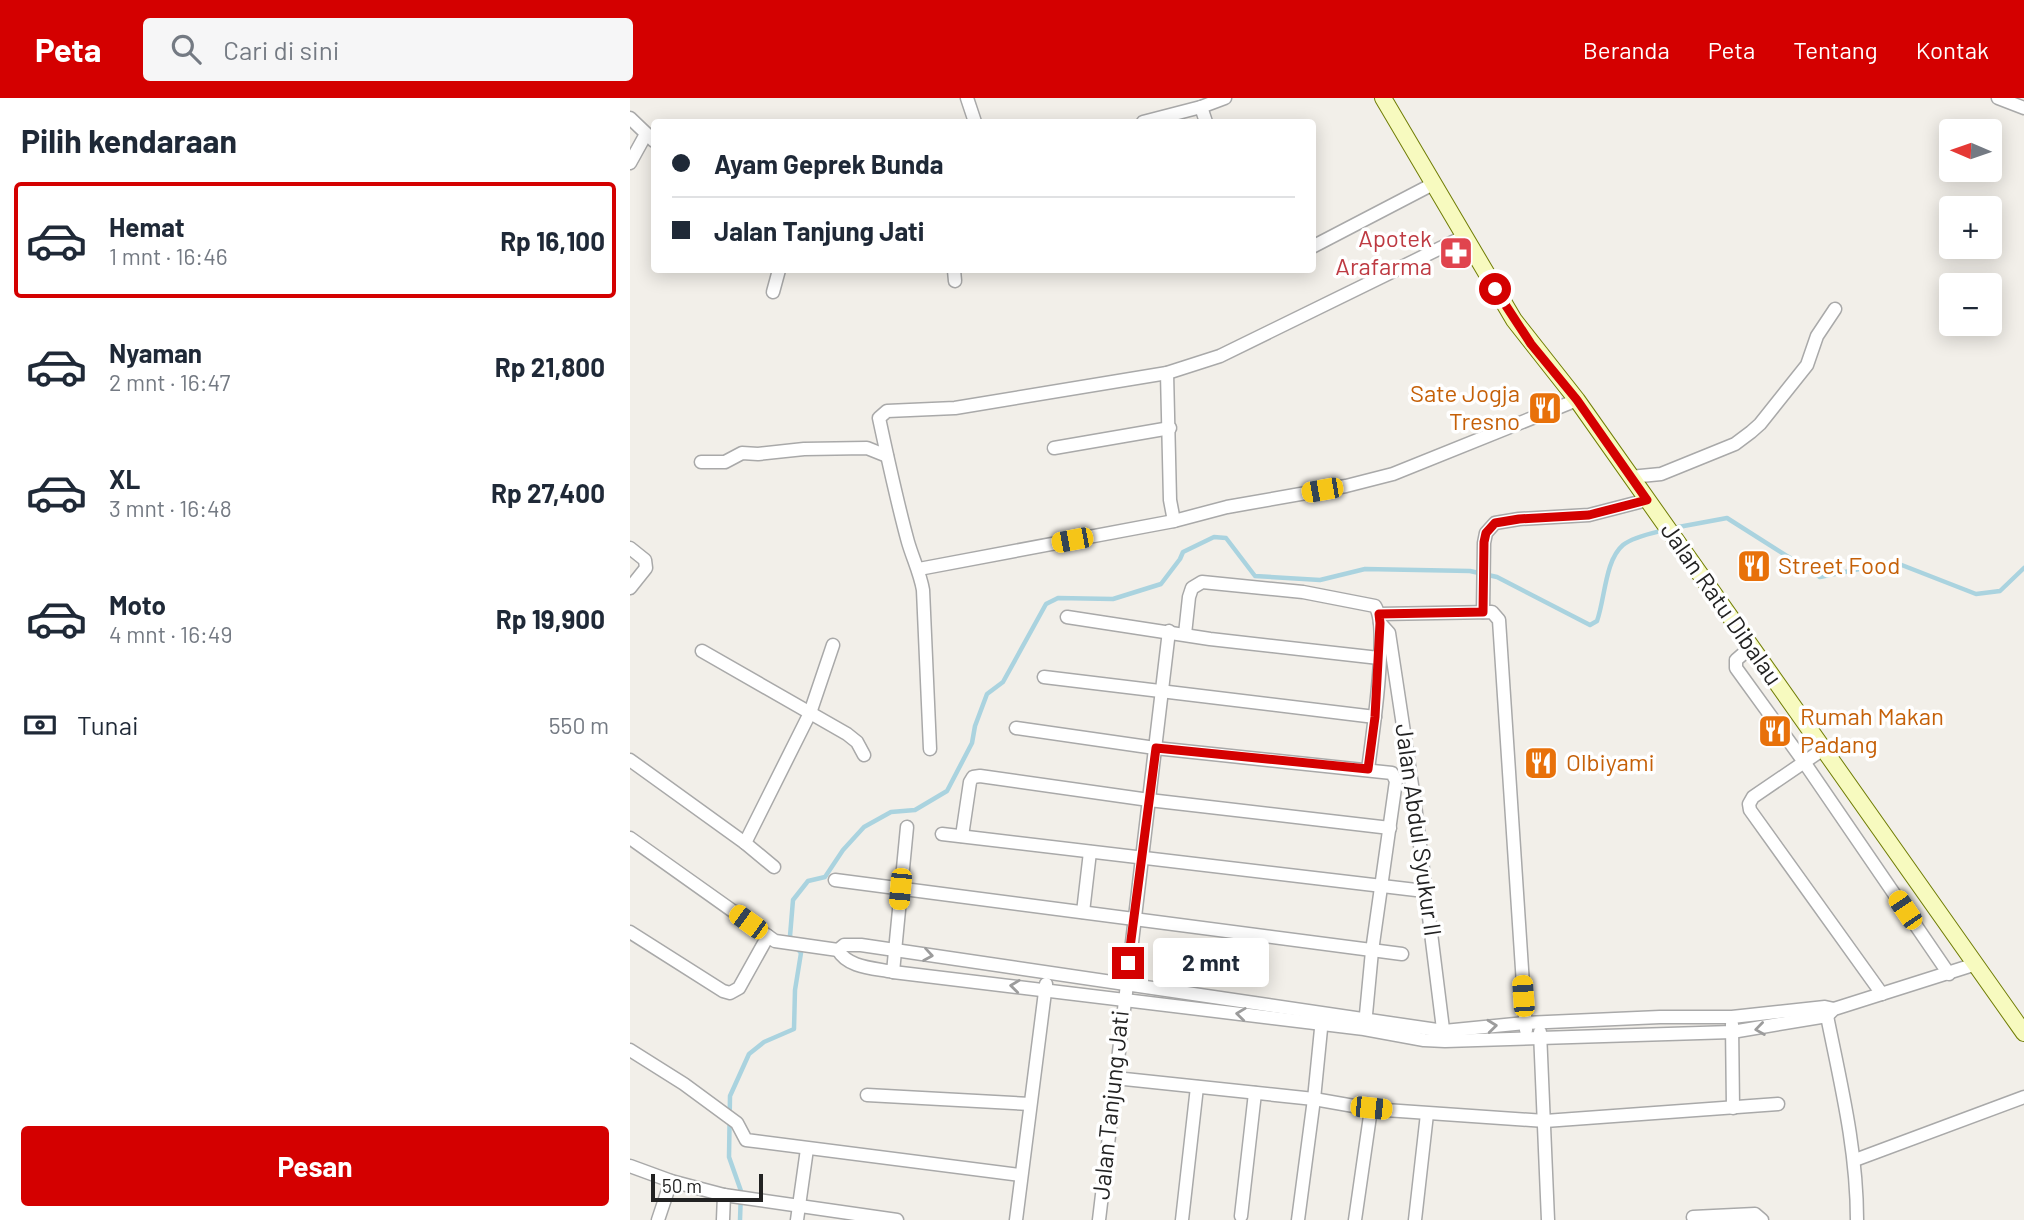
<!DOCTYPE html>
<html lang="id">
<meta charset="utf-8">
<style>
:root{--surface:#fff;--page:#f6f6f7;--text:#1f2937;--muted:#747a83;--line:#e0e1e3;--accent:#d40000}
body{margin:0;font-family:Barlow,sans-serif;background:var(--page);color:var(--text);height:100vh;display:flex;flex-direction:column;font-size:26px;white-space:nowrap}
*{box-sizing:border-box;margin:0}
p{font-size:23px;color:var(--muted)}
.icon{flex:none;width:38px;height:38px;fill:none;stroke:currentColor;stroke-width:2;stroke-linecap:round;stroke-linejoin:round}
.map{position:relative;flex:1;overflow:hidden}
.panel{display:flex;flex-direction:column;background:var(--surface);width:630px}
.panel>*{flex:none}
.banner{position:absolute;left:21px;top:21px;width:665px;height:154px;border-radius:7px;box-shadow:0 4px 18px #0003;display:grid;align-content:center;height:154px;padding:0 21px;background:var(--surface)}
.needle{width:46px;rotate:272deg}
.controls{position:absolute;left:1309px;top:21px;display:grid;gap:14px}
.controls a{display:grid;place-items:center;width:63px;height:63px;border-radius:7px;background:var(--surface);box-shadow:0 4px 18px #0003;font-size:35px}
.scale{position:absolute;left:21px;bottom:18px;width:112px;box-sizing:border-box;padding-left:7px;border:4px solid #222;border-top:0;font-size:19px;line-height:24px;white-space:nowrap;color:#222;-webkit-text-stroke:5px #fff;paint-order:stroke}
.end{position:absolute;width:32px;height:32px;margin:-16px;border:9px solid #d40000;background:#fff;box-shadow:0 0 0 4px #fff}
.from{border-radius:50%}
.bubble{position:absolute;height:49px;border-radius:7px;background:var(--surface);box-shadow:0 4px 18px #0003;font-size:23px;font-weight:700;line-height:49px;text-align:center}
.car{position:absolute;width:21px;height:42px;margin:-21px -10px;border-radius:9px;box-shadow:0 0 5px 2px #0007;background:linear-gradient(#f5c518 24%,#345 0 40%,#f5c518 0 76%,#345 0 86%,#f5c518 0)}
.banner b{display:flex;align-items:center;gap:24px;height:66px;font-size:26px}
.banner b+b{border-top:2px solid var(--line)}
.banner i{width:18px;height:18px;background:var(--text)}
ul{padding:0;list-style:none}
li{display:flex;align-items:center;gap:21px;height:116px;margin:0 14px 10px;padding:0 7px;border:4px solid transparent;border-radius:7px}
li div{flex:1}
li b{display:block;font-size:26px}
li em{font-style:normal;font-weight:700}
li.active{border-color:var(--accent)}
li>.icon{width:63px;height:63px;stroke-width:1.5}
h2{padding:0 21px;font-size:32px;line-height:84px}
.pay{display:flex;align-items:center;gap:18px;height:77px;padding:0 21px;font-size:26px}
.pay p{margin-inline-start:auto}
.action{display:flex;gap:14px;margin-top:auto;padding:14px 21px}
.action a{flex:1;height:80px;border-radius:7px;background:var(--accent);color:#fff;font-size:28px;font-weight:700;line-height:80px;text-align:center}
header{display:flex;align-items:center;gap:42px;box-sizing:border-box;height:98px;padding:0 35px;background:var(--accent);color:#fff}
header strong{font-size:33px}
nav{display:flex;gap:38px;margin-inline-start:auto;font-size:24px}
.search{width:490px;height:63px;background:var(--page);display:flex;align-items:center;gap:18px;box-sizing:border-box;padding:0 24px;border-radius:7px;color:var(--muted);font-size:26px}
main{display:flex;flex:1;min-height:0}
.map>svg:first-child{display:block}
</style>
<header>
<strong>Peta</strong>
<div class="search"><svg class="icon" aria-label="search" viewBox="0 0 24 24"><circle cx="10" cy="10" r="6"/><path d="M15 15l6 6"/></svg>Cari di sini</div>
<nav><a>Beranda</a><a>Peta</a><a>Tentang</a><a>Kontak</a></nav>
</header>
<main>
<section class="panel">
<h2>Pilih kendaraan</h2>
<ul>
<li class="active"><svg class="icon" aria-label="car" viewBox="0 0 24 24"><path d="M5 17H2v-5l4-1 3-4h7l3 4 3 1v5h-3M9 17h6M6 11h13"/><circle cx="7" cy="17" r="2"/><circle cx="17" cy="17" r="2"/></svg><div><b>Hemat</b><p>1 mnt · 16:46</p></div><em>Rp 16,100</em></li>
<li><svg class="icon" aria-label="car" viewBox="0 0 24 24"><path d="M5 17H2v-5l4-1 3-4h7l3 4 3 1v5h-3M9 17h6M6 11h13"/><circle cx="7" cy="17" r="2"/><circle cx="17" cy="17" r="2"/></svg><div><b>Nyaman</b><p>2 mnt · 16:47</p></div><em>Rp 21,800</em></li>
<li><svg class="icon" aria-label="car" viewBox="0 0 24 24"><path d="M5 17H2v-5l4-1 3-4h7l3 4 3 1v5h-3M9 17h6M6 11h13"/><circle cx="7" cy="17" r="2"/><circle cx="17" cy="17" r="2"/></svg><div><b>XL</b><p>3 mnt · 16:48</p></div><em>Rp 27,400</em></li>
<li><svg class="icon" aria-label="car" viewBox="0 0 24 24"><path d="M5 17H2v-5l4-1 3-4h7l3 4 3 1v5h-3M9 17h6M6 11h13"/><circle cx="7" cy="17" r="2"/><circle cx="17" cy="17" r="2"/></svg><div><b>Moto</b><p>4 mnt · 16:49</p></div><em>Rp 19,900</em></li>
</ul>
<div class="pay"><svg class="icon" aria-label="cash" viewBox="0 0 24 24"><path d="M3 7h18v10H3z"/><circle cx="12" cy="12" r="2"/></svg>Tunai<p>550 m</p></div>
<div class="action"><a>Pesan</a></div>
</section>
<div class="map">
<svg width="1394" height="1122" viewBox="0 0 1394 1122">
<rect width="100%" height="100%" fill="#f2efe9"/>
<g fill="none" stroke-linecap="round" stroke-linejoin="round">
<g stroke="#aad3df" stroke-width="4.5">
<polyline points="1043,430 1097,420 1190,479 1264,464 1346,496 1370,493 1394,470"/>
<path d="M 163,842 L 160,838 L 163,802 L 178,783 L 195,779 L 213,752 L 234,729 L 261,714 L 285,712 L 317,693 L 342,645 L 345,628 L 357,596 L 373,584 L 416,506 L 428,500 L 483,501 L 531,486 L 550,461 L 553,454 L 584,439 L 596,440 L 625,478 L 690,482 L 735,471 L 840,473 L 867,479 L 960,527 L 967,523 C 975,501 975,462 993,447 C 1003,439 1023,435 1035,432"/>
<polyline points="110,1122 111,1093 99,1059 100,998 119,956 134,944 164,931 165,892 171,855 167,850"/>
</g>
<g stroke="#a9a9a9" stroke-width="15">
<g id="minor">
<polyline points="337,0 345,24"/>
<polyline points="1368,0 1394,10"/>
<polyline points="571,9 576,24"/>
<polyline points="0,20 24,43"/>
<polyline points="513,24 571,9 595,0"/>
<polyline points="0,65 16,36"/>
<polyline points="682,149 803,86"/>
<polyline points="324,172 325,183"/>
<polyline points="143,194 149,172"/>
<polyline points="537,275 540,402 544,423"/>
<polyline points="424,350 540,330"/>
<polyline points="71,364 95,364 112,355 128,356 174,351 237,350 257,358"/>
<polyline points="1000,379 1031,376 1105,346 1121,334 1130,326 1177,267 1187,238 1205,211"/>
<polyline points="0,450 15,462 16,470 0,490"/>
<polyline points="289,471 544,423 597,409 716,388 763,376 947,302"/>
<polyline points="853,514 854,445 856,435 865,425 889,421 959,417 1017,402"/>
<polyline points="749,516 862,514 869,522 896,932"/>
<polyline points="437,519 580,541 749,560"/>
<polyline points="750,525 759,535 785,707 814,939"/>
<path d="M 555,536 L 559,499 L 562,490 L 572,484 L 673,494 L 745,508 C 759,528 742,642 738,671"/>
<polyline points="1121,549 1106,562 1106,570 1174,664 1319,876"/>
<polyline points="72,553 217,636 227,644 234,657"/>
<polyline points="414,579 745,619"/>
<polyline points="386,630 525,650 762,675 766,683 742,853 735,927"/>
<path d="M 300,651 L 293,492 C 290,475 283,461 278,444 C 267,404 258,362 249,320 L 257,313 L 325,310 L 537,275 L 590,258 L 833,139"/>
<polyline points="1192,652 1123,699 1119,706 1120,712 1252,896"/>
<polyline points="0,662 115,745 144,769"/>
<polyline points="312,736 786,792"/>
<polyline points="332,738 340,684 343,679 350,678 519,702 760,730"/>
<polyline points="0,740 145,843 208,852 214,847 231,847 814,933 895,925 1030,919 1102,919 1195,909 1204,911"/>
<polyline points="115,745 180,615 203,547"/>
<polyline points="205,782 772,856"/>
<polyline points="453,814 460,754"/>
<polyline points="0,834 93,893 100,895 109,890 138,838"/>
<path d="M 208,852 C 218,870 244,870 263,874 L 734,931 L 794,942 L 815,943 L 1102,934 L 1197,918 L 1204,911 L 1346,866"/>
<polyline points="263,874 277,729"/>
<path d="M 1196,913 C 1210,983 1227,1050 1227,1122"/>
<polyline points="1102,926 1103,1010"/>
<polyline points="910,934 918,1122"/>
<polyline points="0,952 54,986 107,1025 116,1042 390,1077"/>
<polyline points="485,980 684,1001 741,1011 915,1023 1148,1006"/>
<polyline points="237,997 400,1006"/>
<polyline points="1225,1062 1394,999"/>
<polyline points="0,1068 41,1083 94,1097 267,1122"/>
<polyline points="611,1118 625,995"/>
<polyline points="1063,1119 1125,1116 1132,1122"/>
<polyline points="28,1122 41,1083"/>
<polyline points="93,1122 94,1097"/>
<polyline points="167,1122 177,1051"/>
<polyline points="386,1122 416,886"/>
<path d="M 469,1122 C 491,925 515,729 539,533"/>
<polyline points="552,1122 567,989"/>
<polyline points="668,1122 684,1001 692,921"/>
<polyline points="725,1122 741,1011"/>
<polyline points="785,1122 797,1016"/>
</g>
</g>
<g stroke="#707d05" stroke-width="18">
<polyline id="secondary" points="753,0 884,222 947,302 1394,935"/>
</g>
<use href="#minor" stroke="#fff" stroke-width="12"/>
<use href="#secondary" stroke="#f7fabf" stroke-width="16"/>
</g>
<defs><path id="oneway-chevron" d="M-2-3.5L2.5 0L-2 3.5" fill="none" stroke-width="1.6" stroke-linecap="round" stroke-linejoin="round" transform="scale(1.75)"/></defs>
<g stroke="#9c9c9c">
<use href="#oneway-chevron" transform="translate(298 857) rotate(9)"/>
<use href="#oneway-chevron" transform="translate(385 888) rotate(-173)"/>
<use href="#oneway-chevron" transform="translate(611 916) rotate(-173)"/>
<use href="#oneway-chevron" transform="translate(862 928) rotate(-6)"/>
<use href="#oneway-chevron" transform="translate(1130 931) rotate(172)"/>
</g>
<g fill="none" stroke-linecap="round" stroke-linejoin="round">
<polyline stroke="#d40000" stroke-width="9" points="498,865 526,650 738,671 745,619 750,525 749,516 853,514 854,444 856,435 865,425 889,421 959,417 1017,402 947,302 901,246 865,191"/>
</g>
<defs>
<g id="pharmacy-square" transform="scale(1.75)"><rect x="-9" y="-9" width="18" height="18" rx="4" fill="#e0444e" stroke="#fff"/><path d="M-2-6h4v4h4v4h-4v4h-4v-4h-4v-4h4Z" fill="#fff"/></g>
<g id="restaurant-square" transform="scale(1.75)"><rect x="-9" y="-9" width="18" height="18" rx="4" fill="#e8710a" stroke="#fff"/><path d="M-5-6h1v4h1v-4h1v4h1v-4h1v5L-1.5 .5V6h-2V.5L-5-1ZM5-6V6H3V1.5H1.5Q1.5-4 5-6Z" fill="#fff"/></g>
</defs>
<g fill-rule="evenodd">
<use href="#pharmacy-square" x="826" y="155"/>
<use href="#restaurant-square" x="915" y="310"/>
<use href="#restaurant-square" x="1124" y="468"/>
<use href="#restaurant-square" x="1145" y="633"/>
<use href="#restaurant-square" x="911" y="665"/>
</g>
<g text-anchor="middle" stroke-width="7" stroke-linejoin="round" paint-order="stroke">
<g font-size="24" fill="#be3a42" stroke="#fff" text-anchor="end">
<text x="802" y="149">Apotek<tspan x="802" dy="28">Arafarma</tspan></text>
</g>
<g font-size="24" fill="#c56008" stroke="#fff" text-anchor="start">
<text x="890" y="304" text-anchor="end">Sate Jogja<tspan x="890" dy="28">Tresno</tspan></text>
<text x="1148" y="476">Street Food</text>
<text x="1170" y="627">Rumah Makan<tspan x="1170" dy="28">Padang</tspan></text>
<text x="936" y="673">Olbiyami</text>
</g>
<g font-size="24" fill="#222" stroke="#fff">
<text transform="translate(1091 506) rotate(55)" y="8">Jalan Ratu Dibalau</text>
<text transform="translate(788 732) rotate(82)" y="8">Jalan Abdul Syukur II</text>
<text transform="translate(481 1007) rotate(-84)" y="8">Jalan Tanjung Jati</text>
</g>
</g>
</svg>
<div class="controls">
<a><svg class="needle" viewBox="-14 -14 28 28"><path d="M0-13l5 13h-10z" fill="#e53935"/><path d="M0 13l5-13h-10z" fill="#747a83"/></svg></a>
<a>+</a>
<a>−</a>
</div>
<div class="scale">50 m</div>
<i class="end from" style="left:865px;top:191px"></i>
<i class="end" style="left:498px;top:865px"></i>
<div class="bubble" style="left:523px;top:840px;width:116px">2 mnt</div>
<i class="car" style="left:692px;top:392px;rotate:260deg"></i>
<i class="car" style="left:442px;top:442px;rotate:259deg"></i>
<i class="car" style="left:270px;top:791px;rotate:185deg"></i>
<i class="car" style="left:1275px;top:812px;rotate:326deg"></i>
<i class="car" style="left:118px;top:824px;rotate:306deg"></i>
<i class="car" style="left:893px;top:898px;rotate:356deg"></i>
<i class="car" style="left:741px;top:1010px;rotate:96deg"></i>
<div class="banner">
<b><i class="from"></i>Ayam Geprek Bunda</b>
<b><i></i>Jalan Tanjung Jati</b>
</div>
</div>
</main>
